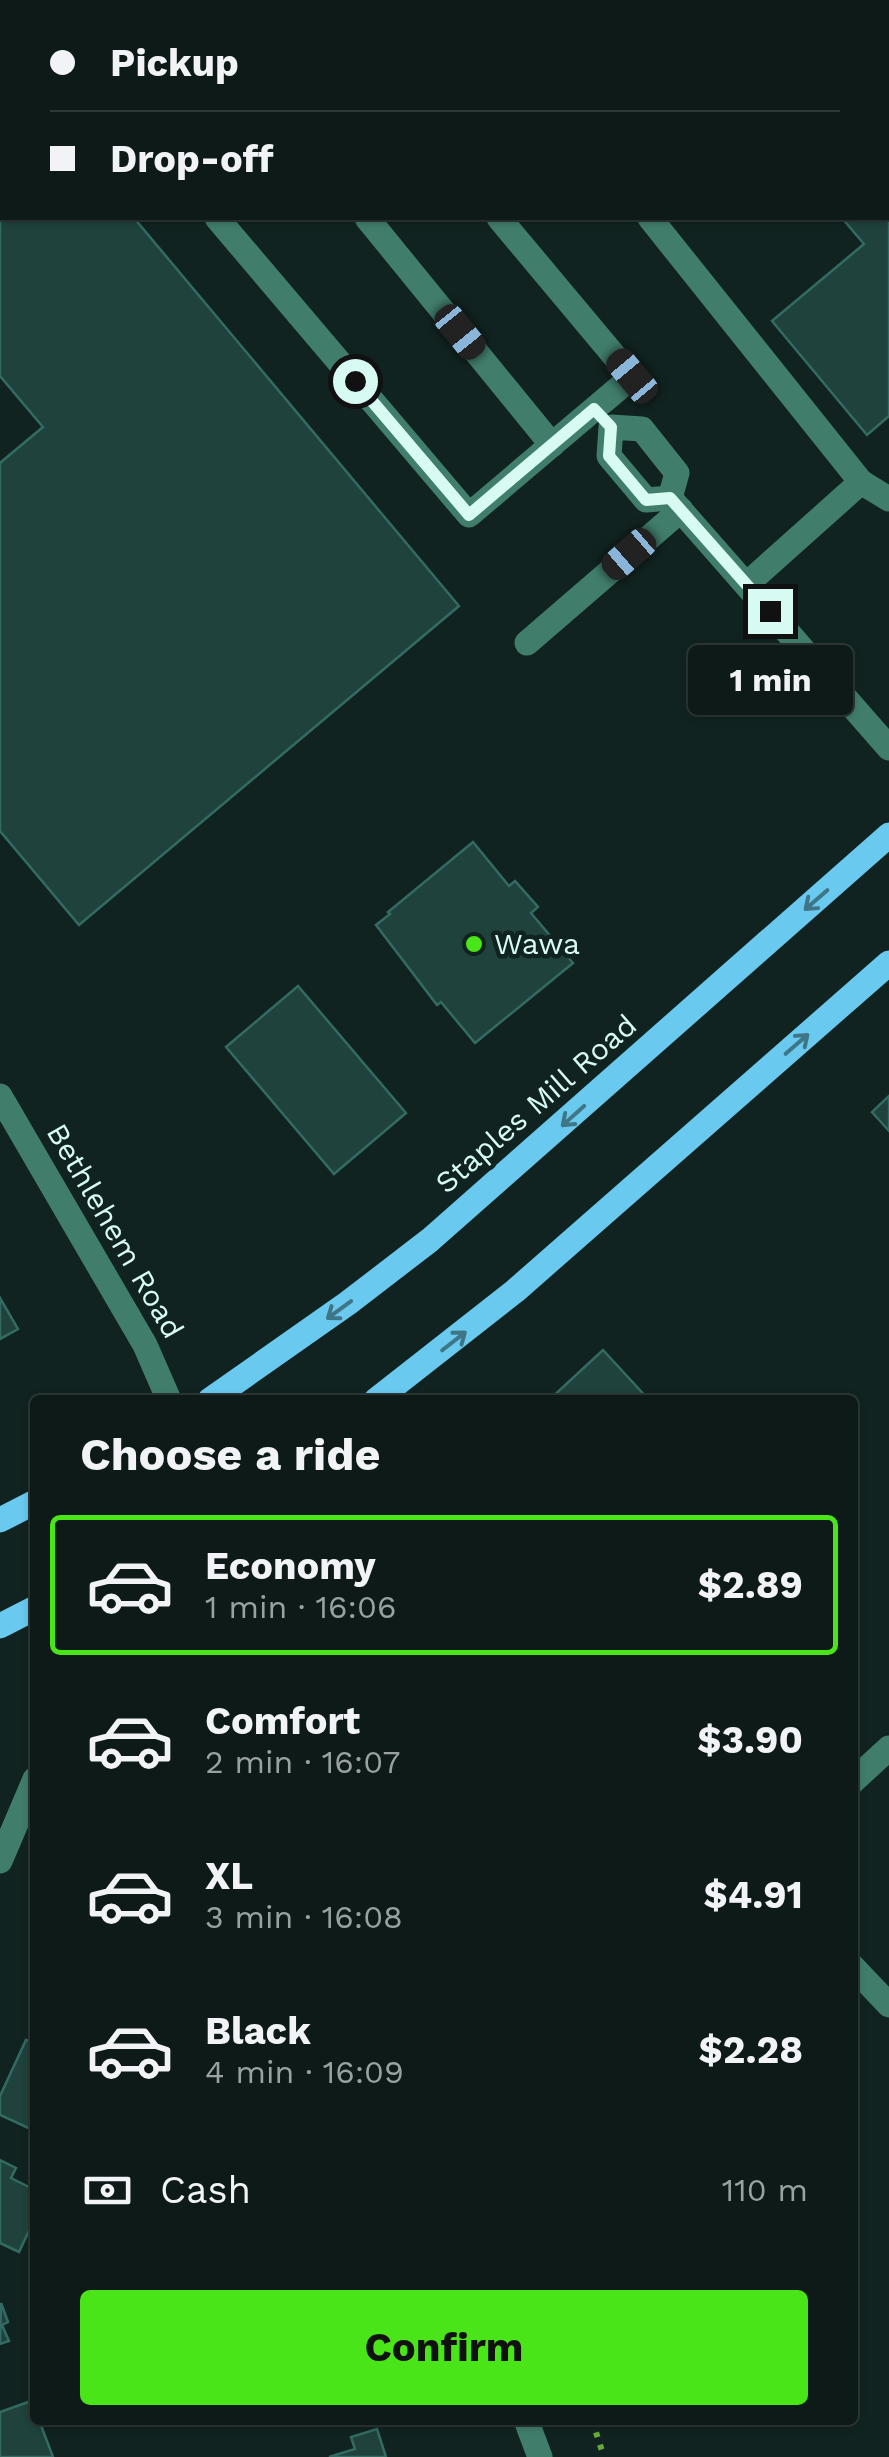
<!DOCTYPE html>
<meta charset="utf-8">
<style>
:root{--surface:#0d1a18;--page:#162321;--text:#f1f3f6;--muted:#9aa1a2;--line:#2d3837;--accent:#4ae519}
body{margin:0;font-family:"Work Sans",sans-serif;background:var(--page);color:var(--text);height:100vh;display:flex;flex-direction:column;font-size:38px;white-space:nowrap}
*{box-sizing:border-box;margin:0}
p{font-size:32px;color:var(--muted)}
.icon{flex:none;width:55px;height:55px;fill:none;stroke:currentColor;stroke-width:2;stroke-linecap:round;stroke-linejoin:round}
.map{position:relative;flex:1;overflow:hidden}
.side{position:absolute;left:30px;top:1395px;width:828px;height:1030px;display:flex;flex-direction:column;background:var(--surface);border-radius:10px;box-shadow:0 2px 8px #0004,0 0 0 2px var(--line)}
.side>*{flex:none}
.hud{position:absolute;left:0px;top:0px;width:890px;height:220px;box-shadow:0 2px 8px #0004,0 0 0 2px var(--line);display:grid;align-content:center;height:220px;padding:0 50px;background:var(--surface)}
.end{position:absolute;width:45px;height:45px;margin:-22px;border:12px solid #d7fbf3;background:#111;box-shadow:0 0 0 5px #111}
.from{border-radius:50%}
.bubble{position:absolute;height:70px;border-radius:10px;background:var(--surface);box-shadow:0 2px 8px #0004,0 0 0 2px var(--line);font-size:32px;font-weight:700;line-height:70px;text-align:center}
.car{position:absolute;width:30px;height:60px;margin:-30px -15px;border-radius:12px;box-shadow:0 0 8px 2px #0007;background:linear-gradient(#222 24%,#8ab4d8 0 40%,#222 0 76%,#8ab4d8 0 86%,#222 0)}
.hud b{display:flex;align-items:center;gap:35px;height:95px;font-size:38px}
.hud b+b{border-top:2px solid var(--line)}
.hud i{width:25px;height:25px;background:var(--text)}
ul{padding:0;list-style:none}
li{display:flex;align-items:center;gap:30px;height:140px;margin:0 20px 15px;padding:0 30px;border:5px solid transparent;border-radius:10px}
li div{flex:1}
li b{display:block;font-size:38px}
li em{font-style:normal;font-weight:700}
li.selected{border-color:var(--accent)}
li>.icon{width:90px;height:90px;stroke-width:1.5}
h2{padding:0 50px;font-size:45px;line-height:120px}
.pay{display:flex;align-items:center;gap:25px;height:110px;padding:0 50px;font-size:38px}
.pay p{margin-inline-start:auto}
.primary-button{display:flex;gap:20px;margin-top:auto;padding:20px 50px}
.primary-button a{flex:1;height:115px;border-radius:10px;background:var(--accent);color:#111;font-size:40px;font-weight:700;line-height:115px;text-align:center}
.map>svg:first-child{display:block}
</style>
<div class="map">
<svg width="889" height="2457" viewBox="0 0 889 2457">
<rect width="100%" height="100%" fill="#112320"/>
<g fill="#1f423d" stroke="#336b63" stroke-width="2.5">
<polygon points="889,34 889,416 867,435 772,321 864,244 842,218 888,218"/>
<polygon points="0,58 2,218 134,218 459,606 79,925 0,831 0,463 43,427 0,376"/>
<polygon points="473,842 509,886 515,881 538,907 531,913 573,963 475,1043 441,1002 437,1005 376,925 390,914 388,912"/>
<polygon points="298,986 406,1113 334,1174 226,1047"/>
<polygon points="889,1096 889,1131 872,1112"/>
<polygon points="0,1298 18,1329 0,1339"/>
<polygon points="603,1350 649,1400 549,1400"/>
<polygon points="26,2040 35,2044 35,2131 0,2115 0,2096"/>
<polygon points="0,2160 16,2168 11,2178 35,2190 35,2218 19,2252 0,2243"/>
<polygon points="1,2303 8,2322 2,2325 9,2341 0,2344"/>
<polygon points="31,2401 35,2420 39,2420 53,2457 0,2457 0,2412"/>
<polygon points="377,2429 386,2457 329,2457 355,2449 351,2437"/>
</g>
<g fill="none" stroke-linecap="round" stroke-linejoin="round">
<polyline stroke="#68aa3c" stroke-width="6" stroke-dasharray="5 8" stroke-linecap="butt" points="592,2420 604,2457"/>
<g stroke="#417d6b" stroke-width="25">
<polyline points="32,0 34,2"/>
<polyline points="183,0 186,2"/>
<polyline points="312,0 314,2"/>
<polyline points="461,2 464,0"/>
<polyline points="629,2 632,0"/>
<polyline points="820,2 823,0"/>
<polyline points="217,218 469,515 632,377 499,218"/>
<polyline points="367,218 552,445"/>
<polyline points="650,218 861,482"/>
<polygon points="611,427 642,429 677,473 670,498 646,500 609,456"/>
<polyline points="670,498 889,748"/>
<polyline points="747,584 861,482 889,499"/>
<polyline points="527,643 681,510"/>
<polyline points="0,1096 145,1345 169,1400"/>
<polyline points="852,1782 889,1748"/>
<polyline points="0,1861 35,1779"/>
<polyline points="852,1966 889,2005"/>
<polyline points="526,2420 540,2457"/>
</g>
<g stroke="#6ac9ef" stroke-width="25">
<polyline points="210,1400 348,1303 430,1240 889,835"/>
<polyline points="376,1400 515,1291 889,963"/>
<polyline points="0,1520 35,1502"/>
<polyline points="0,1626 35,1608"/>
</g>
</g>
<defs><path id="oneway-shaft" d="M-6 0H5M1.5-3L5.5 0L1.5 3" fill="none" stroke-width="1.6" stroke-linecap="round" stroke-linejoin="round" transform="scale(2.5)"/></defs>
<g stroke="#3e7688">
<use href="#oneway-shaft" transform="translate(816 900) rotate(139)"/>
<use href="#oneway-shaft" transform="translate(797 1044) rotate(-41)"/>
<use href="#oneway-shaft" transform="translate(573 1116) rotate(138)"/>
<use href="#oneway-shaft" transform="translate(339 1310) rotate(144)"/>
<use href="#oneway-shaft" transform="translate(454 1341) rotate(-38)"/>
</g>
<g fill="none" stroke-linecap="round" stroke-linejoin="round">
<polyline stroke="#d7fbf3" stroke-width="12" points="355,381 469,515 594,409 611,427 609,456 646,500 670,498 770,611"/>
</g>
<circle fill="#4ae519" stroke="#112320" stroke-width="4" cx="474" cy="944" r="10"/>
<g text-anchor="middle" stroke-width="9" stroke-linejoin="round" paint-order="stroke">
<g font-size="30" fill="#d7fbf3" stroke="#112320" text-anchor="start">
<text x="494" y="954">Wawa</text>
</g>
<g font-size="30" fill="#d7fbf3" stroke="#112320">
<text transform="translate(536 1104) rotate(-41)" y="10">Staples Mill Road</text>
<text transform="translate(115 1231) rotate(60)" y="10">Bethlehem Road</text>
</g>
</g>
</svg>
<i class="end from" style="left:355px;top:381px"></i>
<i class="end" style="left:770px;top:611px"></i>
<div class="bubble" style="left:688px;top:645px;width:165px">1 min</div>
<i class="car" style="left:460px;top:332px;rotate:141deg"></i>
<i class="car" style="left:632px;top:376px;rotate:320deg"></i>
<i class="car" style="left:629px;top:554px;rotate:229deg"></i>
<div class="hud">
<b><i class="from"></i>Pickup</b>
<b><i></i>Drop-off</b>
</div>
<section class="side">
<h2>Choose a ride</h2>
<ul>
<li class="selected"><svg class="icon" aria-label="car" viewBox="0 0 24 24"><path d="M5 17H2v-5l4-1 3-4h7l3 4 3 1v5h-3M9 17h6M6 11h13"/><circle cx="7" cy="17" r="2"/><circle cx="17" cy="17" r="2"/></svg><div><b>Economy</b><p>1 min · 16:06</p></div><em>$2.89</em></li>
<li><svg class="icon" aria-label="car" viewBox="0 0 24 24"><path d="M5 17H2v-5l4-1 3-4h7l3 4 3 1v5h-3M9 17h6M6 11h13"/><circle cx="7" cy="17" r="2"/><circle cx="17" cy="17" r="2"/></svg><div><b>Comfort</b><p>2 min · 16:07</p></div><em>$3.90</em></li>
<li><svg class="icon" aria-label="car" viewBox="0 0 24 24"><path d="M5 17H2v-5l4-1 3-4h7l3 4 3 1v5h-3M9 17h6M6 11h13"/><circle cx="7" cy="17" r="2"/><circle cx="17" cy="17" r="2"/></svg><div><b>XL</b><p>3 min · 16:08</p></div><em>$4.91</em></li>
<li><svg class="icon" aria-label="car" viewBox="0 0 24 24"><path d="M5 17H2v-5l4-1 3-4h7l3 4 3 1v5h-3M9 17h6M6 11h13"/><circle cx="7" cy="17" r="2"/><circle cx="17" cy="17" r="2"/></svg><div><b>Black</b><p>4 min · 16:09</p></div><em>$2.28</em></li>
</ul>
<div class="pay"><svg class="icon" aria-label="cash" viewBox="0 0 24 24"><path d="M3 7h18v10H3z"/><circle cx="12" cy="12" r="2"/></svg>Cash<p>110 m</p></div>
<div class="primary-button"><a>Confirm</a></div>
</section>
</div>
